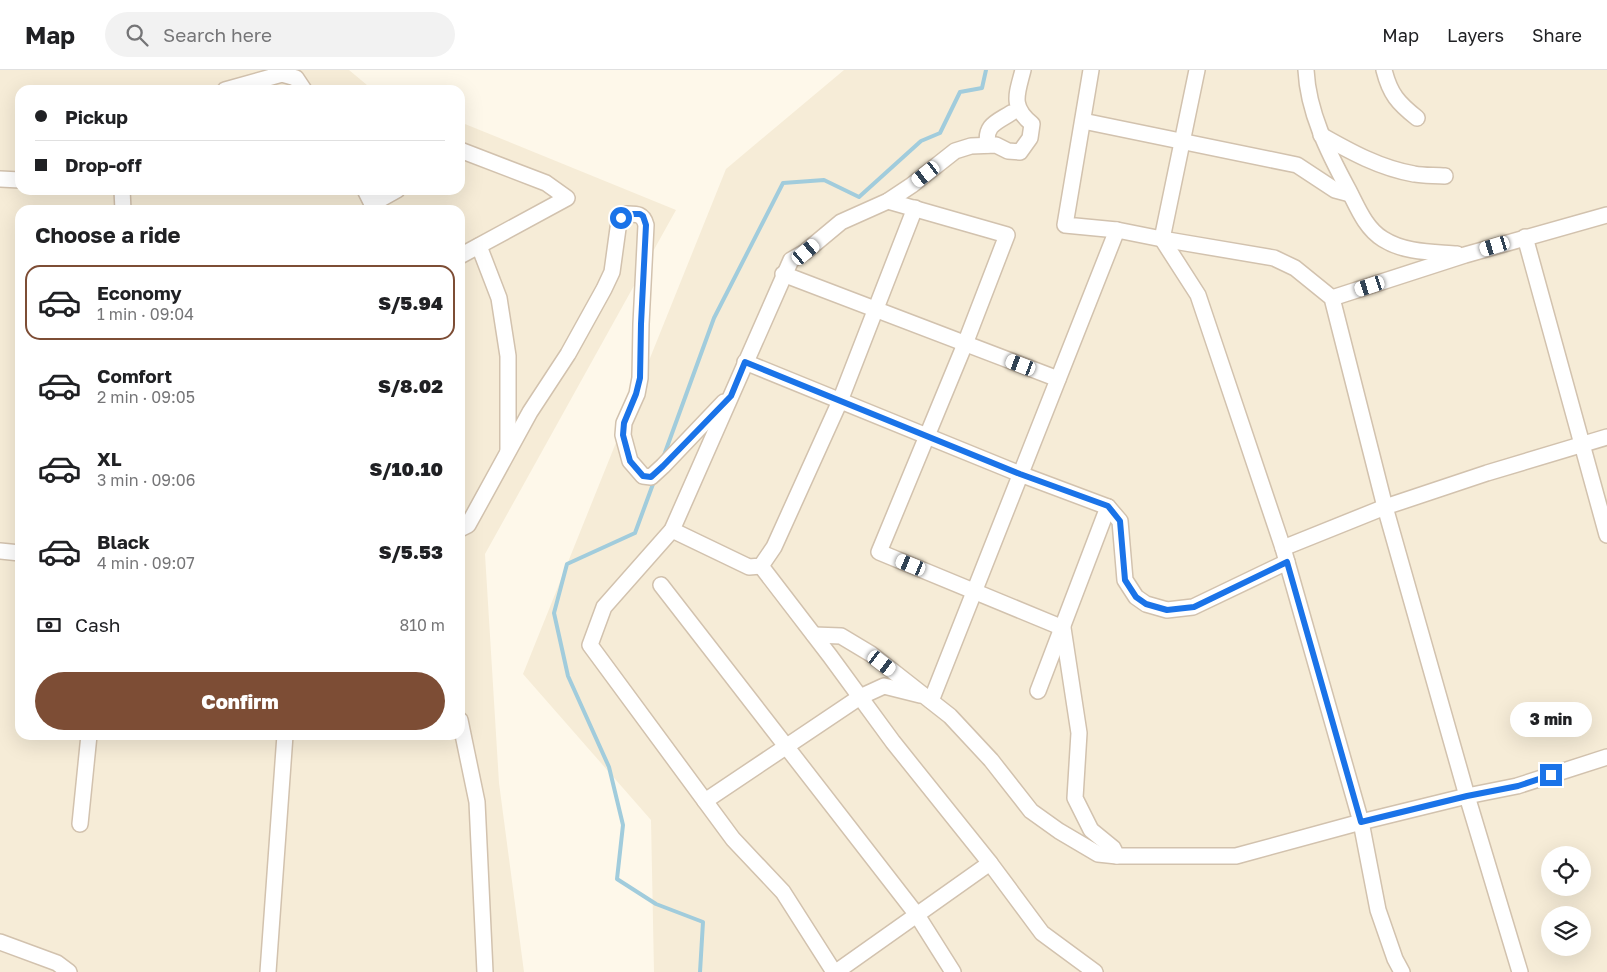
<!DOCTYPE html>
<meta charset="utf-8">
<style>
:root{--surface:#fff;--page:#f2f2f2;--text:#202124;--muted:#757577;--line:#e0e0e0;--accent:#7d4d35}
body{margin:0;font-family:"Golos Text",sans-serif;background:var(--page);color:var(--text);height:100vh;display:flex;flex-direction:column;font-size:19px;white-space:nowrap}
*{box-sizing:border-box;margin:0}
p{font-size:16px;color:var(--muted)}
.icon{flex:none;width:28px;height:28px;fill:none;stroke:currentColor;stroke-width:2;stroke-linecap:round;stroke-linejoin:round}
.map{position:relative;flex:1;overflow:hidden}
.details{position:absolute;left:15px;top:135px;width:450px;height:535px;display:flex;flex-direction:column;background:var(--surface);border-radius:15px;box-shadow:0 5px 20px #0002}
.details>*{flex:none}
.banner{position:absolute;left:15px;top:15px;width:450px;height:110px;border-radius:15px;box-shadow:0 5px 20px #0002;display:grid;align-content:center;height:110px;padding:0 20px;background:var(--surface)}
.tools{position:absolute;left:1541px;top:776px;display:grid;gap:10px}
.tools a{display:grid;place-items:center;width:50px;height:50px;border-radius:50%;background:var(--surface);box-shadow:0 5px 20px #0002;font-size:25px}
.end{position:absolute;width:22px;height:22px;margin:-11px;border:6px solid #1a73e8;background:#fff;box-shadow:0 0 0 2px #fff}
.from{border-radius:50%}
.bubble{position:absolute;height:35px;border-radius:18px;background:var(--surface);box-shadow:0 5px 20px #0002;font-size:16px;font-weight:800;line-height:35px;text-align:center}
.car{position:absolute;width:15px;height:30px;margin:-15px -8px;border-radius:6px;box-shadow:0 0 4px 1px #0007;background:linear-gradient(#fff 24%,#345 0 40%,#fff 0 76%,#345 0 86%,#fff 0)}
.banner b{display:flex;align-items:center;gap:18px;height:48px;font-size:19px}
.banner b+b{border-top:1px solid var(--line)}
.banner i{width:12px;height:12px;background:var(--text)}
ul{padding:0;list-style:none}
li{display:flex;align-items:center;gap:15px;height:75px;margin:0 10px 8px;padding:0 10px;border:2px solid transparent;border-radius:15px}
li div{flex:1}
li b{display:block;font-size:19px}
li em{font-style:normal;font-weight:800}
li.selected{border-color:var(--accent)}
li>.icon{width:45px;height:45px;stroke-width:1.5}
h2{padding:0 20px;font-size:22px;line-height:60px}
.pay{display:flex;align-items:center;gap:12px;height:55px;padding:0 20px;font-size:19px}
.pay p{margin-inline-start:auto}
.cta{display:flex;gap:10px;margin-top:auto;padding:10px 20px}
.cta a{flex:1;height:58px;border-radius:30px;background:var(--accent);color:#fff;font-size:20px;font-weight:800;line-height:58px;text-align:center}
header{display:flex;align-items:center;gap:30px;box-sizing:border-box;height:70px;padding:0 25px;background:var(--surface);border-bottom:1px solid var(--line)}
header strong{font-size:24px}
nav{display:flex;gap:28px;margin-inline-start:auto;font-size:18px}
.search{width:350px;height:45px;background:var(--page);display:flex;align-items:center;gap:12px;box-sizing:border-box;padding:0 18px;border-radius:28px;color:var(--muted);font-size:19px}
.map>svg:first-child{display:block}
</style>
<header>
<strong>Map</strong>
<div class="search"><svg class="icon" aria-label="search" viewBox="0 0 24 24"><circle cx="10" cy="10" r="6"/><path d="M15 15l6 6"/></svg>Search here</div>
<nav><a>Map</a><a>Layers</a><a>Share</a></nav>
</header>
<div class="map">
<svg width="1607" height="902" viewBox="0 0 1607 902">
<rect width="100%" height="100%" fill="#fef8ea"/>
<g fill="#f6ecd7" fill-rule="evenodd">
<path d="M 0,0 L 349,0 L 367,15 L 380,20 L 20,20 L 20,120 L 460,120 L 460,52 L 676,140 L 485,484 L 499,713 L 524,902 L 0,902 ZM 20,140 L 460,140 L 460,665 L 20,665 Z"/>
<path d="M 844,0 L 1607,0 L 1607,902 L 654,902 L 651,750 L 523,604 L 726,99 ZM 1550,785 L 1582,785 L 1582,818 L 1550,818 ZM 1550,845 L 1582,845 L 1582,878 L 1550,878 Z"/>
</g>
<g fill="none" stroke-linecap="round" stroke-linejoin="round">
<g stroke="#a1ccdc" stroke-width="4">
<polyline points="663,388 714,248 783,113 824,110 859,127 921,71 940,63 960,22 982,18 986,0"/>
<polyline points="653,414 635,463 567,494 554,543 568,606 609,697 623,755 617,809 656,834 703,852 700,902"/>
</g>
<g stroke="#d2c2ae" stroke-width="18">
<g id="minor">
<polyline points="1091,0 1065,155 1117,160 1162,169 1274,188 1295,198 1332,228 1385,437 1467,726 1520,902"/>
<polyline points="1197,0 1162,169 1198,225 1283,478 1361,752 1378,840 1395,889 1402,902"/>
<path d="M 1306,0 C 1308,42 1328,82 1348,119 C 1357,136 1365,158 1383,169 C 1405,183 1432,182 1457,184"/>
<path d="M 1384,0 C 1390,24 1398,33 1417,48"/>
<polyline points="225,20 282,4 296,8 304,20"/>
<polyline points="1083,51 1297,95 1335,120 1350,124"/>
<path d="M 1321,65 C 1351,82 1380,98 1414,104 C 1424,106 1435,105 1445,106"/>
<path d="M 988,75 C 984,55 997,52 1011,43"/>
<polyline points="460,80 546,113 567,128 460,186"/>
<polyline points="0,109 20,110"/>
<polyline points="122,120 123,140"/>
<polyline points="365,120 375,140"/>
<polyline points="888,131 1007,165 965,274 879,482 1063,558 1079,663 1075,728 1091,760 1113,778 1117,786 1236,786 1361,752 1467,726 1517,716 1607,687"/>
<polyline points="372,134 397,120"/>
<polyline points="1525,167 1607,465"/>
<polyline points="479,176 499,228 508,286 508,381"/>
<polyline points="783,204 1058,309"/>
<polyline points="1332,228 1465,185 1607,145"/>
<polyline points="745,292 1020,404 1108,437 1120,451 1125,510 1136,527 1146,534 1167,540 1193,537 1287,492"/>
<path d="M 460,459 L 468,455 L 530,342 L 568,284 L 604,219 L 612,202 L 619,151 L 625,144 C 636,144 643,143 646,155 L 641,254 L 640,308 L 637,324 L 624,353 L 623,365 L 630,391 L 643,406 L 651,407 L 663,396 L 724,332"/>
<polyline points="672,460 749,497 761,496 774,477 840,331 915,138"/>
<polyline points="1283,478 1385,437 1487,403 1607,367"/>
<polyline points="0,481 20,483"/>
<polyline points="761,496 830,586 893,672 990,793 1042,863 1095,902"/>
<polyline points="661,515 917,845 953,902"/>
<polyline points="814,565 841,566 871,584 950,646 991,690 1031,741 1059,761 1098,784 1117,786"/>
<polyline points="1038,621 1108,437"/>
<polyline points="931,631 1117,160"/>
<polyline points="460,650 477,732 485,902"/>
<polyline points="705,731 860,627 884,616 920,625"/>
<polyline points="80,754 89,665"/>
<polyline points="0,872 57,893 69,902"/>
<polyline points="268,902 285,665"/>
<path d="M 834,902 L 783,822 L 733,769 L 590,575 L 604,537 L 672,460 L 791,190 L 805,182 L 841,152 L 888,131 L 912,115 L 955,81 L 971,76 L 996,75 L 1008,81 L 1020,82 L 1030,68 L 1032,54 C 1010,36 1017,24 1023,0"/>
<polyline points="836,902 990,793"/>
</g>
</g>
<use href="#minor" stroke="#fff" stroke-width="15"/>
</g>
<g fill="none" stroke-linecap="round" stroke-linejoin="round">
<polyline stroke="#1a73e8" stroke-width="6" points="621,148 625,144 640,144 643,146 646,155 641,254 640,308 636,324 624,353 623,365 630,391 643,406 651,407 663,396 731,326 745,292 1020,404 1108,436 1120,451 1125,510 1136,527 1146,534 1167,540 1194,537 1287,492 1361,752 1467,726 1518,716 1551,705"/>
</g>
</svg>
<div class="tools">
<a><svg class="icon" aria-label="locate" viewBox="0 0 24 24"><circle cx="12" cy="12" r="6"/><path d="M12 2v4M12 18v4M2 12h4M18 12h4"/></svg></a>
<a><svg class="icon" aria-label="layers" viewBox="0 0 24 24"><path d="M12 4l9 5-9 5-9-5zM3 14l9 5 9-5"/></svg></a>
</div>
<i class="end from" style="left:621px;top:148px"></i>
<i class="end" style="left:1551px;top:705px"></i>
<div class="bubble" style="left:1510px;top:632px;width:82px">3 min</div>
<i class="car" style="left:926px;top:104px;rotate:232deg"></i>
<i class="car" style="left:1495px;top:176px;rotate:253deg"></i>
<i class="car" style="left:806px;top:182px;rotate:50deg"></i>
<i class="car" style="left:1370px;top:216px;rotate:252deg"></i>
<i class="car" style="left:1021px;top:295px;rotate:291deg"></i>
<i class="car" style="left:911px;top:495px;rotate:292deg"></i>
<i class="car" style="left:882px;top:593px;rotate:127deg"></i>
<div class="banner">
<b><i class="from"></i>Pickup</b>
<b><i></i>Drop-off</b>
</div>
<section class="details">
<h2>Choose a ride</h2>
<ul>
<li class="selected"><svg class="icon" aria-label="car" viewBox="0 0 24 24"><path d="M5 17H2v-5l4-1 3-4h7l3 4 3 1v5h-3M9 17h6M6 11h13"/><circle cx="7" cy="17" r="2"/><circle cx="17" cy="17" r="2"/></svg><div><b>Economy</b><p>1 min · 09:04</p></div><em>S/5.94</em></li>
<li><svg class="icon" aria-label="car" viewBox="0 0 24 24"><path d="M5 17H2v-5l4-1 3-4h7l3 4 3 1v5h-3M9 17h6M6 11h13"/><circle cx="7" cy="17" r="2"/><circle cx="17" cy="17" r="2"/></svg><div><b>Comfort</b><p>2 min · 09:05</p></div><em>S/8.02</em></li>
<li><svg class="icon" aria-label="car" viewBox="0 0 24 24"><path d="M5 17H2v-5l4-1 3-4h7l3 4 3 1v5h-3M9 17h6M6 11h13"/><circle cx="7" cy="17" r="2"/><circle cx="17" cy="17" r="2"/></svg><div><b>XL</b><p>3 min · 09:06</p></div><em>S/10.10</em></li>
<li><svg class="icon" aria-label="car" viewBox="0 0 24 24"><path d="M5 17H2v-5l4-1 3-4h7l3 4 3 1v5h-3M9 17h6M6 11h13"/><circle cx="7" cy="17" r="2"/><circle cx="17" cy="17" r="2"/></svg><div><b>Black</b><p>4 min · 09:07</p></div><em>S/5.53</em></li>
</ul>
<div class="pay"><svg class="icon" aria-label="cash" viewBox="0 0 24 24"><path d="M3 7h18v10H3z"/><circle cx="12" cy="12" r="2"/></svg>Cash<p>810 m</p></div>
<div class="cta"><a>Confirm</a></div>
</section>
</div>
